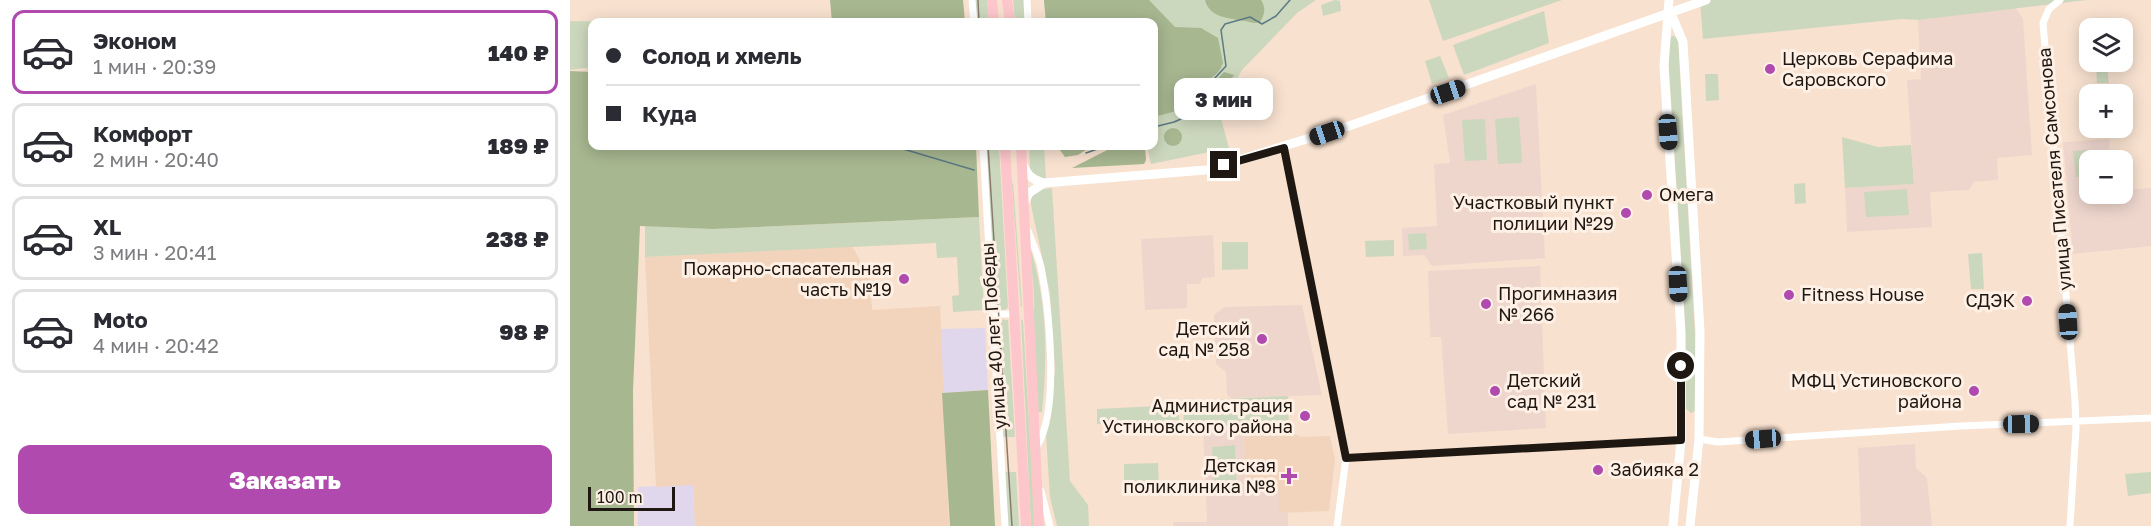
<!DOCTYPE html>
<html lang="ru">
<meta charset="utf-8">
<style>
:root{--surface:#fff;--page:#f7f7f7;--text:#2b2b33;--muted:#7c7c81;--line:#e1e1e2;--accent:#b04aae}
body{margin:0;font-family:"Golos Text",sans-serif;background:var(--page);color:var(--text);height:100vh;display:flex;flex-direction:column;font-size:22px;white-space:nowrap}
*{box-sizing:border-box;margin:0}
p{font-size:20px;color:var(--muted)}
.icon{flex:none;width:33px;height:33px;fill:none;stroke:currentColor;stroke-width:2;stroke-linecap:round;stroke-linejoin:round}
.map{position:relative;flex:1;overflow:hidden}
.drawer{display:flex;flex-direction:column;background:var(--surface);width:570px}
.drawer>*{flex:none}
.top-card{position:absolute;left:18px;top:18px;width:570px;height:132px;border-radius:12px;box-shadow:0 3px 15px #0003;display:grid;align-content:center;height:132px;padding:0 18px;background:var(--surface)}
.controls{position:absolute;left:1509px;top:18px;display:grid;gap:12px}
.controls a{display:grid;place-items:center;width:54px;height:54px;border-radius:12px;background:var(--surface);box-shadow:0 3px 15px #0003;font-size:30px}
.scale{position:absolute;left:18px;bottom:15px;width:87px;box-sizing:border-box;padding-left:6px;border:3px solid #1f1711;border-top:0;font-size:16px;line-height:21px;white-space:nowrap;color:#1f1711;-webkit-text-stroke:4px #fef0e5;paint-order:stroke}
.end{position:absolute;width:27px;height:27px;margin:-14px;border:8px solid #1f1711;background:#fff;box-shadow:0 0 0 3px #fff}
.from{border-radius:50%}
.bubble{position:absolute;height:42px;border-radius:12px;background:var(--surface);box-shadow:0 3px 15px #0003;font-size:20px;font-weight:800;line-height:42px;text-align:center}
.car{position:absolute;width:18px;height:36px;margin:-18px -9px;border-radius:8px;box-shadow:0 0 4px 2px #0007;background:linear-gradient(#222 24%,#8ab4d8 0 40%,#222 0 76%,#8ab4d8 0 86%,#222 0)}
.top-card b{display:flex;align-items:center;gap:21px;height:57px;font-size:22px}
.top-card b+b{border-top:2px solid var(--line)}
.top-card i{width:15px;height:15px;background:var(--text)}
ul{padding:10px 0 0;list-style:none}
li{display:flex;align-items:center;gap:18px;height:84px;margin:0 12px 9px;padding:0 6px;border:3px solid var(--line);border-radius:12px}
li div{flex:1}
li b{display:block;font-size:22px}
li em{font-style:normal;font-weight:800}
li.current{border-color:var(--accent)}
li>.icon{width:54px;height:54px;stroke-width:1.5}
.action{display:flex;gap:12px;margin-top:auto;padding:12px 18px}
.action a{flex:1;height:69px;border-radius:12px;background:var(--accent);color:#fff;font-size:24px;font-weight:800;line-height:69px;text-align:center}
main{display:flex;flex:1;min-height:0}
.map>svg:first-child{display:block}
</style>
<main>
<section class="drawer">
<ul>
<li class="current"><svg class="icon" aria-label="car" viewBox="0 0 24 24"><path d="M5 17H2v-5l4-1 3-4h7l3 4 3 1v5h-3M9 17h6M6 11h13"/><circle cx="7" cy="17" r="2"/><circle cx="17" cy="17" r="2"/></svg><div><b>Эконом</b><p>1 мин · 20:39</p></div><em>140 ₽</em></li>
<li><svg class="icon" aria-label="car" viewBox="0 0 24 24"><path d="M5 17H2v-5l4-1 3-4h7l3 4 3 1v5h-3M9 17h6M6 11h13"/><circle cx="7" cy="17" r="2"/><circle cx="17" cy="17" r="2"/></svg><div><b>Комфорт</b><p>2 мин · 20:40</p></div><em>189 ₽</em></li>
<li><svg class="icon" aria-label="car" viewBox="0 0 24 24"><path d="M5 17H2v-5l4-1 3-4h7l3 4 3 1v5h-3M9 17h6M6 11h13"/><circle cx="7" cy="17" r="2"/><circle cx="17" cy="17" r="2"/></svg><div><b>XL</b><p>3 мин · 20:41</p></div><em>238 ₽</em></li>
<li><svg class="icon" aria-label="car" viewBox="0 0 24 24"><path d="M5 17H2v-5l4-1 3-4h7l3 4 3 1v5h-3M9 17h6M6 11h13"/><circle cx="7" cy="17" r="2"/><circle cx="17" cy="17" r="2"/></svg><div><b>Moto</b><p>4 мин · 20:42</p></div><em>98 ₽</em></li>
</ul>
<div class="action"><a>Заказать</a></div>
</section>
<div class="map">
<svg width="1581" height="526" viewBox="0 0 1581 526">
<rect width="100%" height="100%" fill="#f8e1cf"/>
<g fill="#e0d7ed">
<polygon points="415,328 418,390 372,393 370,329"/>
<polygon points="123,484 125,526 68,526 68,487"/>
</g>
<g fill="#f2d4bd">
<polygon points="282,246 291,262 299,262 302,310 370,306 379,526 125,526 123,485 86,487 75,257"/>
<polygon points="691,425 707,425 731,437 760,436 765,460 759,511 709,513 676,493 674,433 690,433"/>
</g>
<g fill="#eed6cd">
<polygon points="1445,7 1453,19 1462,155 1427,158 1428,180 1404,182 1399,190 1360,192 1362,227 1277,232 1275,188 1344,184 1337,80 1351,79 1348,20"/>
<polygon points="966,84 975,258 862,266 854,255 833,256 832,228 867,226 864,164 880,163 873,115"/>
<polygon points="1539,139 1540,160 1520,160 1520,194 1552,194 1553,190 1581,188 1581,246 1503,254 1493,142"/>
<polygon points="643,235 645,277 632,278 630,284 617,284 617,308 575,310 571,239"/>
<polygon points="970,266 976,428 878,434 871,337 860,337 858,271"/>
<polygon points="732,305 752,395 661,398 657,395 656,372 646,364 644,315 654,307"/>
<polygon points="674,425 676,492 709,493 709,512 718,512 718,526 603,526 603,522 637,522 633,426"/>
<polygon points="1345,444 1346,468 1357,478 1362,526 1291,526 1288,448"/>
</g>
<g fill="#ccd8bd">
<polygon points="405,0 417,0 419,22 407,22"/>
<polygon points="443,0 454,0 455,22 445,22"/>
<polygon points="474,0 746,0 727,13 672,70 649,111 659,148 581,164 577,146 584,146 584,22 476,22"/>
<polygon points="765,0 770,1 771,11 753,16 751,5"/>
<polygon points="859,0 992,0 873,41"/>
<polygon points="1130,0 1517,0 1348,20 1332,19 1133,39"/>
<polygon points="974,11 979,43 894,75 883,45"/>
<polygon points="0,21 61,22 22,22 22,67 0,70"/>
<rect x="143" y="21" width="108" height="1"/>
<polygon points="1103,36 1108,38 1125,334 1125,411 1121,413 1116,409 1114,304 1097,38"/>
<polygon points="870,56 879,78 862,84 855,61"/>
<polygon points="1526,66 1537,66 1539,83 1527,83"/>
<polygon points="1135,74 1148,74 1149,100 1136,101"/>
<polygon points="949,117 952,163 928,164 925,119"/>
<polygon points="915,119 917,160 895,161 892,120"/>
<polygon points="1272,137 1308,147 1341,145 1344,184 1275,188"/>
<polygon points="416,146 429,146 438,307 435,310 425,310"/>
<polygon points="459,146 474,146 476,179 464,176 460,169"/>
<polygon points="1516,150 1519,176 1506,177 1503,151"/>
<polygon points="443,182 452,305 451,308 442,185"/>
<polygon points="1235,183 1236,203 1225,204 1224,184"/>
<polygon points="482,188 500,481 518,505 519,526 487,526 480,497 476,435 485,370 480,294 461,205 461,196 466,190"/>
<polygon points="1337,189 1339,215 1296,217 1294,192"/>
<polygon points="409,217 414,310 383,312 382,296 389,295 387,257 367,258 366,243 75,257 75,226 143,229"/>
<polygon points="856,233 857,249 839,250 838,234"/>
<polygon points="824,240 824,256 796,257 795,241"/>
<polygon points="652,242 678,242 678,269 652,270"/>
<path d="M 459,244 C 477,298 478,356 472,412 L 468,412 L 463,315 C 467,306 460,258 459,244 Z"/>
<polygon points="1412,253 1414,289 1401,289 1398,254"/>
<polygon points="427,319 438,320 445,437 431,437"/>
<polygon points="451,319 453,321 465,526 461,526"/>
<polygon points="718,396 719,431 707,425 614,427 613,401"/>
<polygon points="609,405 609,420 527,424 527,409"/>
<polygon points="665,445 667,493 644,495 642,447"/>
<polygon points="588,463 589,490 554,490 554,464"/>
<polygon points="434,472 446,472 449,526 437,526"/>
<polygon points="1581,472 1581,493 1558,496 1555,474"/>
</g>
<g fill="#a7b790">
<polygon points="260,0 393,0 395,22 262,22"/>
<path d="M 474,0 L 579,0 L 605,27 L 631,28 L 648,38 L 653,63 C 648,77 637,82 623,81 L 613,89 L 615,102 L 610,110 L 584,117 L 584,22 L 476,22 Z"/>
<path d="M 635,0 L 691,0 C 696,7 695,15 690,22 L 684,23 C 667,18 640,21 635,0 Z"/>
<polygon points="0,71 22,72 22,146 406,146 409,217 143,229 70,226 63,391 64,526 0,526"/>
<polygon points="654,72 664,75 647,101 640,102 636,97 639,88"/>
<circle cx="603" cy="137" r="9"/>
<polygon points="487,146 522,146 508,155 495,157"/>
<polygon points="545,146 575,146 576,160 574,164 502,168"/>
<polygon points="418,390 425,526 380,526 372,393"/>
</g>
<g fill="none" stroke-linecap="round" stroke-linejoin="round">
<g stroke="#5b7a84" stroke-width="1.5">
<polyline points="584,127 604,122 627,112 633,91 656,66 651,30 655,24 680,17 692,24 706,16 720,0"/>
<polyline points="323,146 404,170"/>
<polyline points="516,153 536,146"/>
</g>
<g stroke="#fff" stroke-width="7">
<polyline points="402,0 404,22"/>
<polyline points="457,0 458,22"/>
<polyline points="1490,0 1479,9 1473,23 1505,401 1506,428 1500,526"/>
<polyline points="413,146 435,526"/>
<polyline points="714,148 776,458 767,526"/>
<path d="M 458,231 C 463,243 468,255 471,267 C 479,309 490,410 467,446"/>
<polyline points="423,314 445,314"/>
<polyline points="1129,439 1148,442 1391,426 1581,418"/>
<polyline points="776,458 1111,440"/>
<polyline points="471,491 480,526"/>
</g>
<g stroke="#fff" stroke-width="9">
<polyline points="1099,0 1094,66 1111,332 1111,440 1103,526"/>
<polyline points="1100,11 1113,42 1130,331 1129,439 1120,526"/>
<path d="M 453,165 C 458,176 463,180 474,183 L 636,170 L 779,126 L 1136,0"/>
<polyline points="454,204 459,193 474,183"/>
</g>
<g stroke="#fdc6cb" stroke-width="10">
<polyline points="422,0 424,22"/>
<polyline points="437,0 440,22"/>
<polyline points="435,146 456,526"/>
<polyline points="451,146 469,526"/>
</g>
<g stroke="#8a7b6f" stroke-width="1.5">
<polyline points="408,0 409,22"/>
<polyline points="418,146 442,526"/>
</g>
</g>
<g fill="none" stroke-linecap="round" stroke-linejoin="round">
<polyline stroke="#1f1711" stroke-width="8" points="654,165 714,148 776,458 1111,440 1111,366"/>
</g>
<g fill="#b04aae" stroke="#fef0e5" stroke-width="2">
<circle cx="1200" cy="69" r="6"/>
<circle cx="1077" cy="195" r="6"/>
<circle cx="1056" cy="213" r="6"/>
<circle cx="334" cy="279" r="6"/>
<circle cx="1219" cy="295" r="6"/>
<circle cx="1457" cy="301" r="6"/>
<circle cx="916" cy="304" r="6"/>
<circle cx="692" cy="339" r="6"/>
<circle cx="925" cy="391" r="6"/>
<circle cx="1404" cy="391" r="6"/>
<circle cx="735" cy="416" r="6"/>
<circle cx="1028" cy="470" r="6"/>
<path d="M716 467h6v6h6v6h-6v6h-6v-6h-6v-6h6z"/>
</g>
<g text-anchor="middle" stroke-width="6" stroke-linejoin="round" paint-order="stroke">
<g font-size="18" fill="#1f1711" stroke="#fef0e5" text-anchor="end">
<text x="1212" y="65" text-anchor="start">Церковь Серафима<tspan x="1212" dy="21">Саровского</tspan></text>
<text x="1089" y="201" text-anchor="start">Омега</text>
<text x="1044" y="209">Участковый пункт<tspan x="1044" dy="21">полиции №29</tspan></text>
<text x="322" y="275">Пожарно-спасательная<tspan x="322" dy="21">часть №19</tspan></text>
<text x="928" y="300" text-anchor="start">Прогимназия<tspan x="928" dy="21">№ 266</tspan></text>
<text x="1231" y="301" text-anchor="start">Fitness House</text>
<text x="1445" y="307">СДЭК</text>
<text x="680" y="335">Детский<tspan x="680" dy="21">сад № 258</tspan></text>
<text x="937" y="387" text-anchor="start">Детский<tspan x="937" dy="21">сад № 231</tspan></text>
<text x="1392" y="387">МФЦ Устиновского<tspan x="1392" dy="21">района</tspan></text>
<text x="723" y="412">Администрация<tspan x="723" dy="21">Устиновского района</tspan></text>
<text x="706" y="472">Детская<tspan x="706" dy="21">поликлиника №8</tspan></text>
<text x="1040" y="476" text-anchor="start">Забияка 2</text>
</g>
<g font-size="18" fill="#1f1711" stroke="#fef0e5">
<text transform="translate(1485 169) rotate(-95)" y="6">улица Писателя Самсонова</text>
<text transform="translate(424 336) rotate(-94)" y="6">улица 40 лет Победы</text>
</g>
</g>
</svg>
<div class="controls">
<a><svg class="icon" aria-label="layers" viewBox="0 0 24 24"><path d="M12 4l9 5-9 5-9-5zM3 14l9 5 9-5"/></svg></a>
<a>+</a>
<a>−</a>
</div>
<div class="scale">100 m</div>
<i class="end from" style="left:1111px;top:366px"></i>
<i class="end" style="left:654px;top:165px"></i>
<div class="bubble" style="left:604px;top:78px;width:99px">3 мин</div>
<i class="car" style="left:878px;top:92px;rotate:71deg"></i>
<i class="car" style="left:1098px;top:132px;rotate:176deg"></i>
<i class="car" style="left:757px;top:133px;rotate:251deg"></i>
<i class="car" style="left:1108px;top:284px;rotate:177deg"></i>
<i class="car" style="left:1498px;top:322px;rotate:356deg"></i>
<i class="car" style="left:1451px;top:424px;rotate:89deg"></i>
<i class="car" style="left:1193px;top:439px;rotate:266deg"></i>
<div class="top-card">
<b><i class="from"></i>Солод и хмель</b>
<b><i></i>Куда</b>
</div>
</div>
</main>
